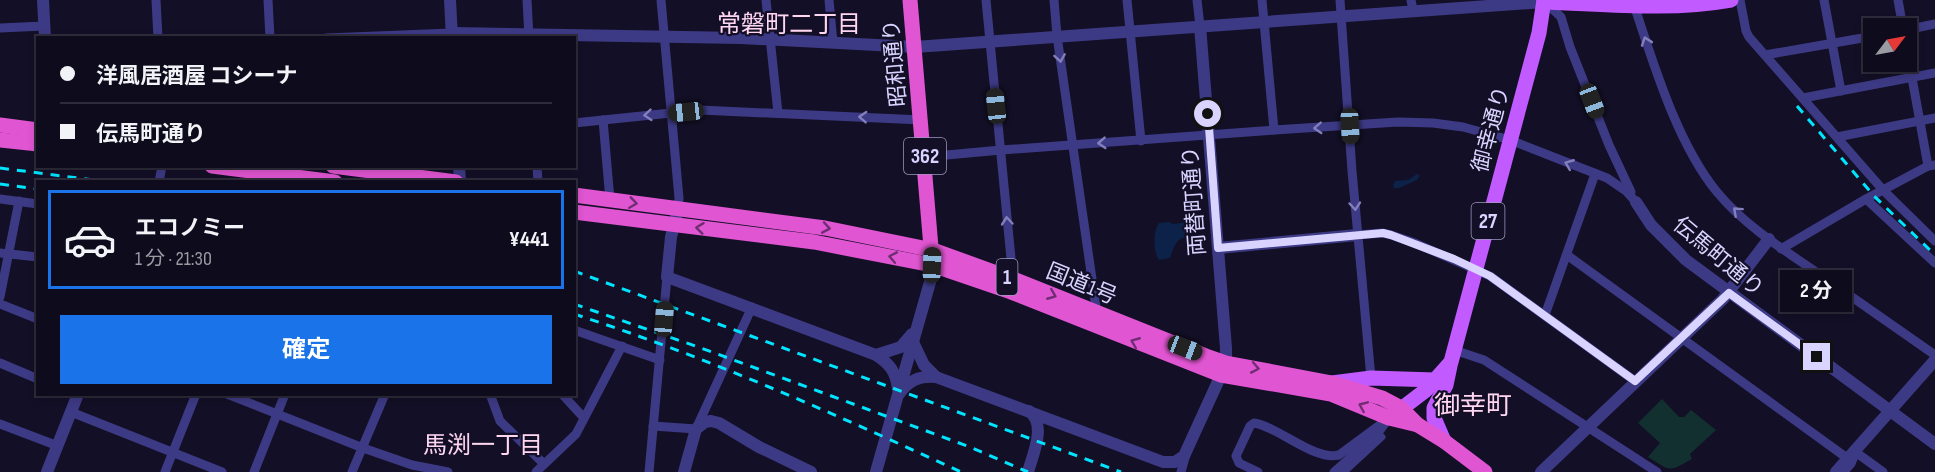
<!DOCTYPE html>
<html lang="ja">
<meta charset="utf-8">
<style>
:root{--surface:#0e0b1c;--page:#1c1929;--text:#f1f3f6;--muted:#9b9ba3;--line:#2e2b3b;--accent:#1a73e8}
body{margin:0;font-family:"Sofia Sans Condensed","Noto Sans JP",sans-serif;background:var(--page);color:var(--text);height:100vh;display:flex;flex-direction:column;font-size:22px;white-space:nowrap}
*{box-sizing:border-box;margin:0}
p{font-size:20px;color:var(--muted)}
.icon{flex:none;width:33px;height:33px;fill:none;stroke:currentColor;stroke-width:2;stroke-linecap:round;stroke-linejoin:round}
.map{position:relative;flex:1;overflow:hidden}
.panel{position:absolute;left:36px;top:180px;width:540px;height:216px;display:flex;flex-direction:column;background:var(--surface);border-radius:0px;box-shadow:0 3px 9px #0003,0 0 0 2px var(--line)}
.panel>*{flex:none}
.guide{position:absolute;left:36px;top:36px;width:540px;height:132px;border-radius:0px;box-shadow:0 3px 9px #0003,0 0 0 2px var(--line);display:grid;align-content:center;height:132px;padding:0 24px;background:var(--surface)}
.needle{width:39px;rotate:58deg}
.tools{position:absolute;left:1863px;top:18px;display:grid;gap:12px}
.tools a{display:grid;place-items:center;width:54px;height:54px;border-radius:0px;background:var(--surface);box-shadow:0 3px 9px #0003,0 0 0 2px var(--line);font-size:30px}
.end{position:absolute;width:27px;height:27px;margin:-14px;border:8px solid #d9d4ff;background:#111;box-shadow:0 0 0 3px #111}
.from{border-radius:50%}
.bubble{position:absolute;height:42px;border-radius:0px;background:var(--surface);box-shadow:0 3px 9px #0003,0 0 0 2px var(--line);font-size:20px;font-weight:700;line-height:42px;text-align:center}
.car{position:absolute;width:18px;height:36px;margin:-18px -9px;border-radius:8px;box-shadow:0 0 4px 2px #0007;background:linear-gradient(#222 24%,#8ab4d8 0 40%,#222 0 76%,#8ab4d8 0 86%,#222 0)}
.guide b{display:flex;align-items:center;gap:21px;height:57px;font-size:22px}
.guide b+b{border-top:2px solid var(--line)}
.guide i{width:15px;height:15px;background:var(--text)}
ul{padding:10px 0 0;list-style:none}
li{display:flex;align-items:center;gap:18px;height:99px;margin:0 12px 9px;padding:0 12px;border:3px solid transparent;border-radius:0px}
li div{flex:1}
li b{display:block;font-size:22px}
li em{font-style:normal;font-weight:700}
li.selected{border-color:var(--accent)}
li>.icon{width:54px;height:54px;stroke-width:1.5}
.primary-button{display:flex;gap:12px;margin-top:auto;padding:12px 24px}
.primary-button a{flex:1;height:69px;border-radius:0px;background:var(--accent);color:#fff;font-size:24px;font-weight:700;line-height:69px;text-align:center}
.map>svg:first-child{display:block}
</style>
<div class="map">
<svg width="1935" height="472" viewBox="0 0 1935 472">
<rect width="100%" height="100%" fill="#130f26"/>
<path fill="#12302f" d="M 1662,399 L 1679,417 L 1684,417 L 1691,410 L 1716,430 L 1690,454 L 1692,459 C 1668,472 1672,472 1648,457 L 1660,443 L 1638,423 Z"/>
<g fill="#0c2248">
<polygon points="1417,174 1420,175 1417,180 1399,188 1394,188 1393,185 1395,181 1408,180"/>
<path d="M 1169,222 L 1173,224 L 1189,222 C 1198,238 1188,234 1179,240 C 1174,244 1173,251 1170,258 L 1159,260 C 1153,253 1153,230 1159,223 Z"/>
</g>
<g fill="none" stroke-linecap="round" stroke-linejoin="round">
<g stroke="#3d3a85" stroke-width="7">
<polyline points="1344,472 1382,437"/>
<polyline points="1845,472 1852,464 1856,454"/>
</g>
<g stroke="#3d3a85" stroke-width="9">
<polyline points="156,0 158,38"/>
<polyline points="268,0 270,38"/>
<polyline points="527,0 529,38"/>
<polyline points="661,0 679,198 678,209"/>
<polyline points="766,0 778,113"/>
<polyline points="829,0 833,43"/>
<polyline points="986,0 1013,279"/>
<polyline points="1054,0 1057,36 1097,314"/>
<polyline points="1127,0 1141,141"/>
<polyline points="1197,0 1200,26"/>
<polyline points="1262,0 1274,130"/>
<polyline points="1340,0 1352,171 1371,378"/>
<polyline points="1411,0 1413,10"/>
<polyline points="1740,0 1746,31 1749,37 1883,190 1935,241"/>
<polyline points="1824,0 1841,91"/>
<polyline points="1898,0 1903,28"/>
<polyline points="1545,2 1561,17 1570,47 1609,145 1631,192"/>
<path d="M 1634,5 C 1654,65 1677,143 1717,192 C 1744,225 1784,250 1819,274 C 1858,301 1896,328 1935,355"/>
<polyline points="0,28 44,26"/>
<polyline points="1906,30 1935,24"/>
<polyline points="326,38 452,33"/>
<polyline points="1906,45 1928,166"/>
<polyline points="1765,55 1874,36"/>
<polyline points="1803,98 1935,73"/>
<polyline points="603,120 610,200"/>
<polyline points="574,123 700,110 922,120"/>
<polyline points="1837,137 1935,118"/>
<polyline points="925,157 1001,150 1274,130 1398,122 1433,123 1463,127 1510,140 1607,178 1626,191 1636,202"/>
<polyline points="537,166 538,182"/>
<polyline points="159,182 162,166"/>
<polyline points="0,199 38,204"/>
<polyline points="1866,199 1935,263"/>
<polyline points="1357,235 1383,233 1391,235 1415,243 1490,276 1635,381"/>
<polyline points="1781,249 1866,199 1928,166 1935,165"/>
<polyline points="0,253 38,257"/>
<polyline points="1567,255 1847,458"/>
<polyline points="0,297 19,201"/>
<polyline points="0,304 38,319"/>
<polyline points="1545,315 1595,174"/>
<polyline points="574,330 660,360"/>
<polyline points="1454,350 1484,360 1657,472"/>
<polyline points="0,363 38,379"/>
<polyline points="227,394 363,448 412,465 448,472"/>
<polyline points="490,394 500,421 544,464"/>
<polyline points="562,394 584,418"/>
<polyline points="71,412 222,472"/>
<polyline points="0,424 58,446"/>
<polyline points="653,426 696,429 752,307"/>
<polyline points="1854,451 1883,472"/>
<polyline points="165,472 196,394"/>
<polyline points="254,472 285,394"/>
<polyline points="352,472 385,394"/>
<polyline points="536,472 576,434 622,346"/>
<polyline points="649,472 667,277"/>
<polyline points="1181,472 1186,454"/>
<path d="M 1258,472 L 1239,463 L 1236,456 L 1250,426 L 1254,423 C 1279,427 1314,461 1339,455 L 1389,418 L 1377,434 L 1334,472"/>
</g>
<g stroke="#3d3a85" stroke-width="12">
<polyline points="43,0 45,38"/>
<polyline points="450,0 452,38"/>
<polyline points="452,33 741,38 915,47 1544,2"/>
<polyline points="459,166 460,182"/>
<polyline points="1636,202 1651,225 1686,260 1935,444"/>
<path d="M 678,209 L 671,237 L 667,277 L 876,355 C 890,364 896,372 898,389"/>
<polyline points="1218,248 1357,235"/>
<polyline points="913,342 924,365 936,377 1163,462 1175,462 1184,456 1221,375 1226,363 1226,348 1200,26"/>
<polyline points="876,355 901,347 912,334"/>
<path d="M 899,394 C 909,380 919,376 936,377"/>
<polyline points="47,472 78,394"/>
<polyline points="684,472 696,429 705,422 711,421 719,423 759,447 811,472"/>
<polyline points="876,472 930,282 932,265"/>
<path d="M 1028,472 C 1033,454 1047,424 1029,411"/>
<polyline points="1541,472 1723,299 1769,239"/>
<polyline points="1836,472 1935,360"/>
</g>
<g stroke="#c25bff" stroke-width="15">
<path d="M 1544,2 C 1606,4 1669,11 1731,0"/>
<polyline points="1332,383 1371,378 1435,380"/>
<polyline points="1392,416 1426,390 1451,362 1539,33 1544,0"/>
<polyline points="1444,441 1434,418 1434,408 1446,385 1450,366"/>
</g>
<g stroke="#e055d1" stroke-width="15">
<polyline points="910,0 932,259"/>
<polyline points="0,125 38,130"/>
<polyline points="0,140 38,144"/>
<polyline points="212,166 335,182"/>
<polyline points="333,166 456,182"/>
<polyline points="574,195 825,228 933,250 1013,279 1206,356 1226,363 1332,383 1382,398 1401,408 1418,425 1444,441 1485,472"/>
<polyline points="574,212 814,242 932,265 1011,292 1221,375 1331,394 1389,418 1418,425"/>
</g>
<g stroke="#00e5ff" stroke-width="3" stroke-dasharray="9 8" stroke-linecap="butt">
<polyline points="1797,106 1874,196 1935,255"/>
<polyline points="0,168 109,182"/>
<polyline points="0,184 38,189"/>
<polyline points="574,271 1121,472"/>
<polyline points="574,304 701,348 970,447 1028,472"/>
<path d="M 574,314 C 707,357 835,414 961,472"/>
</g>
</g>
<defs><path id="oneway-chevron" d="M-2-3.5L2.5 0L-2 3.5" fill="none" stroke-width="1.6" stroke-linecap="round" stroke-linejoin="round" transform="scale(1.5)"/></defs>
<g stroke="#837fbc">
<use href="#oneway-chevron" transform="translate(1646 41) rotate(-109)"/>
<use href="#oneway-chevron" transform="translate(1060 58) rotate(81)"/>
<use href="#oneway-chevron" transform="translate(648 115) rotate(175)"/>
<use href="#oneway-chevron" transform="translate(863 117) rotate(-177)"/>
<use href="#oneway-chevron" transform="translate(1318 128) rotate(177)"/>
<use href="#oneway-chevron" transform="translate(1102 143) rotate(176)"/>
<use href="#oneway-chevron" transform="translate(1569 164) rotate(-158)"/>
<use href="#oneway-chevron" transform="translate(1355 206) rotate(85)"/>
<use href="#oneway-chevron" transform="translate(1737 211) rotate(-138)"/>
<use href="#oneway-chevron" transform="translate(1007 221) rotate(-95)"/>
</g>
<g stroke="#6f2e73">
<use href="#oneway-chevron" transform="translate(633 203) rotate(8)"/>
<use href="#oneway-chevron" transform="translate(700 228) rotate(-173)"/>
<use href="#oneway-chevron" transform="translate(826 228) rotate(10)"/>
<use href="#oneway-chevron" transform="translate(893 257) rotate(-169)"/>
<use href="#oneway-chevron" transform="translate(1052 295) rotate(22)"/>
<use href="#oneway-chevron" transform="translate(1135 342) rotate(-158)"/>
<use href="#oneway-chevron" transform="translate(1255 368) rotate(11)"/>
<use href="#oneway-chevron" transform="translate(1363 406) rotate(-157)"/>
</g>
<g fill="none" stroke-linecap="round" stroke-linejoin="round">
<polyline stroke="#d9d4ff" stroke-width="8" points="1208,114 1218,248 1383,233 1391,235 1454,259 1490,276 1635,381 1729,293 1817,357"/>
</g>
<g text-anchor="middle" stroke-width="4.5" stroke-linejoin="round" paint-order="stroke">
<g fill="#130f26" stroke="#9e99be" stroke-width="1.5">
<rect x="904" y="138" width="42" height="36" rx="4.5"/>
<rect x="1471.5" y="203" width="33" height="36" rx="4.5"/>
<rect x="996.5" y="259" width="21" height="36" rx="4.5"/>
</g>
<g font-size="21" font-weight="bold" fill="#d9d4ff">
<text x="925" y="163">362</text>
<text x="1488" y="228">27</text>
<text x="1007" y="284">1</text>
</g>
<g font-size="22" fill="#d9d4ff" stroke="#130f26">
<text transform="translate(894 63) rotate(-95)" y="8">昭和通り</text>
<text transform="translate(1490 129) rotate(-75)" y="8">御幸通り</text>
<text transform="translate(1193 201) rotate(-94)" y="8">両替町通り</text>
<text transform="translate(1719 256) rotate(40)" y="8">伝馬町通り</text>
<text transform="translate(1082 283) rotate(22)" y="8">国道1号</text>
</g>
<g font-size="24" fill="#ffd6f0" stroke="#130f26">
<text x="789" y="32">常磐町二丁目</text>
<text x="483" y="453">馬渕一丁目</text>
</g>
<g font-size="26" fill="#ffd6f0" stroke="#130f26">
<text x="1473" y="414">御幸町</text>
</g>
</g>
</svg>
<div class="tools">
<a><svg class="needle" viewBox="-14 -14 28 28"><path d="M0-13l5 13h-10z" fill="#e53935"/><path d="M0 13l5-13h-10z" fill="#9b9ba3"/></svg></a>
</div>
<i class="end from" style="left:1208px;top:114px"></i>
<i class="end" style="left:1817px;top:357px"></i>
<div class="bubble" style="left:1780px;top:270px;width:72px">2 分</div>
<i class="car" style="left:1592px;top:101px;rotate:159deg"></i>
<i class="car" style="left:996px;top:106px;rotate:354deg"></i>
<i class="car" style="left:686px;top:112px;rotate:264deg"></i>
<i class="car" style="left:1350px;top:126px;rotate:177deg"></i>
<i class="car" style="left:932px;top:265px;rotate:2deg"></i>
<i class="car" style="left:664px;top:319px;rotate:5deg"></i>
<i class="car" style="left:1185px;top:348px;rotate:111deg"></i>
<div class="guide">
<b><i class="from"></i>洋風居酒屋 コシーナ</b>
<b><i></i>伝馬町通り</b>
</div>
<section class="panel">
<ul>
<li class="selected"><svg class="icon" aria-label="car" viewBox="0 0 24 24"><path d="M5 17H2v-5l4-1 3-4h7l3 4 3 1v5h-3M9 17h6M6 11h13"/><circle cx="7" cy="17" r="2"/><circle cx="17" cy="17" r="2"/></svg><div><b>エコノミー</b><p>1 分 · 21:30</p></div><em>¥441</em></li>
</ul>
<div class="primary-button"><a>確定</a></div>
</section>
</div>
